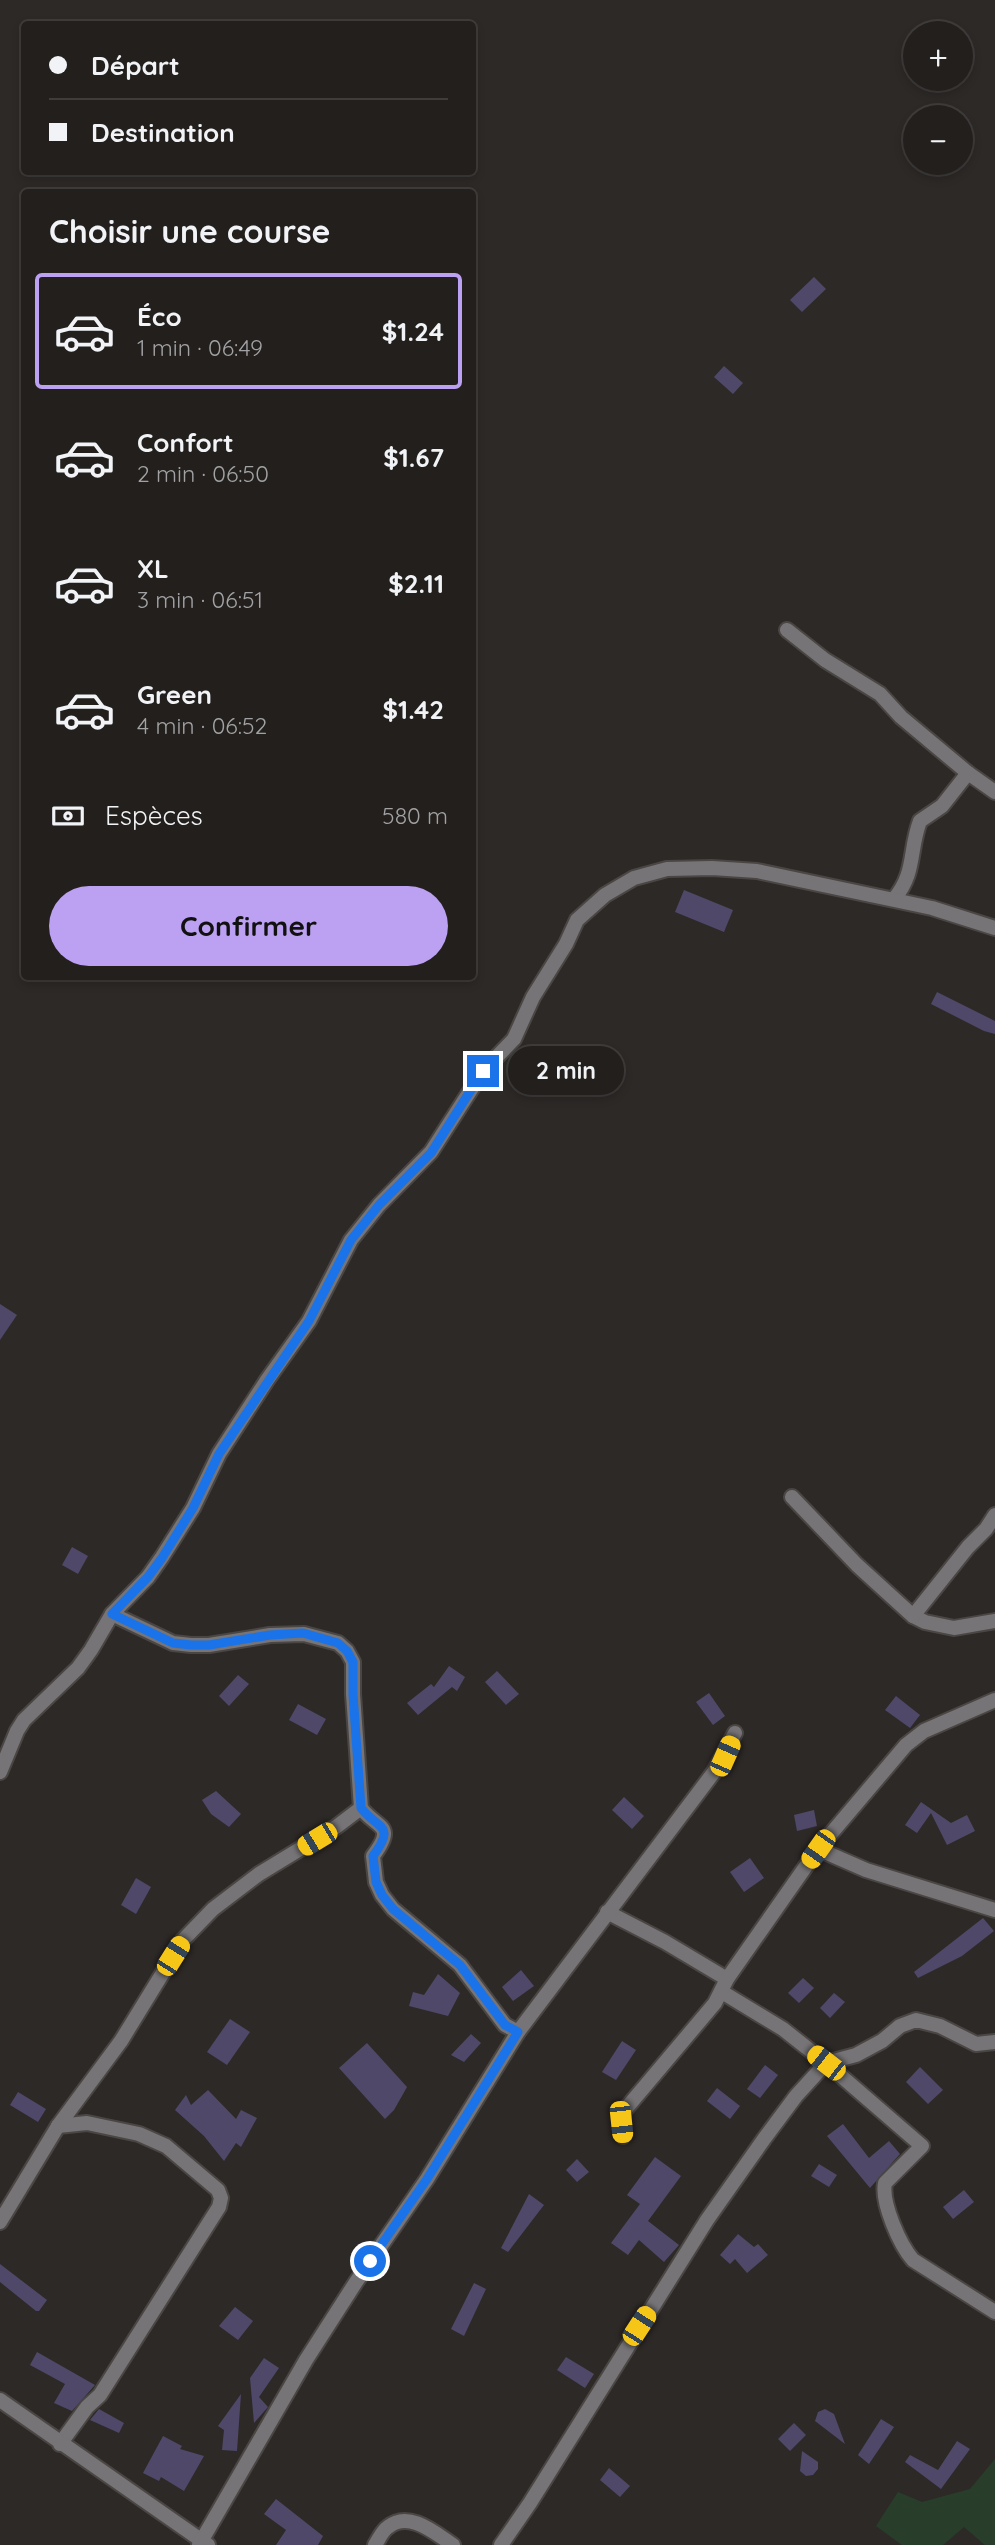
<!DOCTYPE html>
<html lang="fr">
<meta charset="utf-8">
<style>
:root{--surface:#221f1d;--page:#2a2726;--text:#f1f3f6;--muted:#a2a2a4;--line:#3f3d3b;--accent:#bca0f2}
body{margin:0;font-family:Quicksand,sans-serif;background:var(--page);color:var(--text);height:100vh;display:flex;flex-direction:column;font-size:26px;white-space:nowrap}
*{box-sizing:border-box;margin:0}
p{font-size:23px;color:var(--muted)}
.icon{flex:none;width:38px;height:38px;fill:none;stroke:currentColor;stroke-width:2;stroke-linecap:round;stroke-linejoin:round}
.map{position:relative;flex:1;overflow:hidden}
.drawer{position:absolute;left:21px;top:189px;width:455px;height:791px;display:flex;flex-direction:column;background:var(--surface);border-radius:7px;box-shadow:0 4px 10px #0003,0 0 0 2px var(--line)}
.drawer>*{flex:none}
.top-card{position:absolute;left:21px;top:21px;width:455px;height:154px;border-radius:7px;box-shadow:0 4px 10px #0003,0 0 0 2px var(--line);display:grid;align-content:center;height:154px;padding:0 28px;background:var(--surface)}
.fabs{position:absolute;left:903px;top:21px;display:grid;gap:14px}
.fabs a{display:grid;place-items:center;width:70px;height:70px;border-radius:50%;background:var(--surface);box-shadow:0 4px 10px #0003,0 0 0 2px var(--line);font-size:35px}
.end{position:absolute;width:32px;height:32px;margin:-16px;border:9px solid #1a73e8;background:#fff;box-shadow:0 0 0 4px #fff}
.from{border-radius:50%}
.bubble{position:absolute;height:49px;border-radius:24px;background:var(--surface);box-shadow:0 4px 10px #0003,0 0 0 2px var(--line);font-size:23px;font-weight:700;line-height:49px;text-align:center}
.car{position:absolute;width:21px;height:42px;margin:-21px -10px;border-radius:9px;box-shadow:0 0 5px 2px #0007;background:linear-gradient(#f5c518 24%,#345 0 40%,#f5c518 0 76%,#345 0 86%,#f5c518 0)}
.top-card b{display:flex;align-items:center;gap:24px;height:66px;font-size:26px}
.top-card b+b{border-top:2px solid var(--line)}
.top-card i{width:18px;height:18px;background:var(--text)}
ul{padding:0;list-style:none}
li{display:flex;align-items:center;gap:21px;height:116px;margin:0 14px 10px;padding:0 14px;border:4px solid transparent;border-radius:7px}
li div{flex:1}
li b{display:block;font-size:26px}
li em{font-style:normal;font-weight:700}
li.selected{border-color:var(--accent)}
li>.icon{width:63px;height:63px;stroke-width:1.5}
h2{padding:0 28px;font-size:32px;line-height:84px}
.pay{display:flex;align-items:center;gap:18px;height:77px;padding:0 28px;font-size:26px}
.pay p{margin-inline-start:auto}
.action{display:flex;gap:14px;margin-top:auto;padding:14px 28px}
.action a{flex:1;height:80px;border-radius:42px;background:var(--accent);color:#111;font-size:28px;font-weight:700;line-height:80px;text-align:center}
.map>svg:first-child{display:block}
</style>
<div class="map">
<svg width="995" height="2545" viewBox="0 0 995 2545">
<rect width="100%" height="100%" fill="#2d2927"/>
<polygon fill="#283e2a" points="995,2459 995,2545 985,2545 964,2527 943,2545 902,2545 876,2526 898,2492 922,2502 970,2489"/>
<g fill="#4f4868">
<polygon points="814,277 826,289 802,312 790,300"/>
<polygon points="724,366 743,383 733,394 714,377"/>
<polygon points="684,890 733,910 724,932 675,912"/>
<polygon points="937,992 995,1021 995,1034 984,1031 931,1004"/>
<polygon points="0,1304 17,1315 0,1340"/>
<polygon points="72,1547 88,1556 78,1574 62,1565"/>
<polygon points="449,1666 465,1677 457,1691 452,1687 418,1715 407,1703 431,1684 434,1687"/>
<polygon points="497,1671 519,1694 506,1705 485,1682"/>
<polygon points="238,1675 249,1684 229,1706 219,1696"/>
<polygon points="709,1693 725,1716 713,1725 696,1702"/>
<polygon points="896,1696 920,1715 910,1728 885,1710"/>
<polygon points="298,1704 326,1719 317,1735 289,1720"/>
<polygon points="216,1791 241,1814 229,1827 211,1814 202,1800"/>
<polygon points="624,1797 644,1816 632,1829 612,1810"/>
<polygon points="921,1802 951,1823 967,1815 975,1831 947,1845 931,1813 917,1833 905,1825"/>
<polygon points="814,1810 817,1826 797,1831 794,1815"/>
<polygon points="750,1858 764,1878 744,1892 730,1872"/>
<polygon points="136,1878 151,1887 136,1914 121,1905"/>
<polygon points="983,1918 994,1931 962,1956 918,1978 914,1972"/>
<polygon points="521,1970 534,1986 513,2001 502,1987"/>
<polygon points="438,1974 460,1993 448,2016 409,2006 413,1992 424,1995"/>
<polygon points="803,1978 814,1988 799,2003 788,1993"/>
<polygon points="834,1993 845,2002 830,2018 820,2008"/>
<polygon points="230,2019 250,2032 227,2065 207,2052"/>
<polygon points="471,2034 481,2043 464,2062 451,2055"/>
<polygon points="622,2041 636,2050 616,2080 602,2072"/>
<polygon points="367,2043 407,2087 394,2110 385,2119 339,2068"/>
<polygon points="765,2065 778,2075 760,2098 747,2089"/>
<polygon points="920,2067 943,2090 928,2104 906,2082"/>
<polygon points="717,2088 740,2106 730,2119 707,2101"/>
<polygon points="208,2090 236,2119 241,2110 257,2118 241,2147 236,2143 224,2161 204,2136 175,2110 186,2095 191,2105"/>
<polygon points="18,2092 46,2109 38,2122 10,2105"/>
<polygon points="843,2124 869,2158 889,2141 900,2154 870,2188 827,2136"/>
<polygon points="655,2157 681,2176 648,2221 679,2245 664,2262 639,2240 628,2255 611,2243 640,2204 627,2195"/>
<polygon points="577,2159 589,2172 577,2182 566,2170"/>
<polygon points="819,2164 837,2175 829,2187 811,2176"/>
<polygon points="964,2190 974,2202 953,2219 943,2207"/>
<polygon points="529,2194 544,2205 508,2252 501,2248"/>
<polygon points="738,2234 754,2247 758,2244 768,2255 747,2273 735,2259 730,2264 720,2255"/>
<polygon points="0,2264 47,2300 39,2311 36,2311 0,2282"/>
<polygon points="474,2283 486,2289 464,2336 451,2329"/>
<polygon points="235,2307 253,2321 238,2340 219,2326"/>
<polygon points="37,2352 95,2385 72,2411 54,2403 65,2384 30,2365"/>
<polygon points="566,2357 594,2374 585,2388 557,2370"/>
<polygon points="264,2358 279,2368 259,2397 268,2407 254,2423 250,2378"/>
<polygon points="241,2394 237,2451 222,2450 224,2430 218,2426"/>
<polygon points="99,2409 124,2423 119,2433 90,2420"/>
<polygon points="825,2409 834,2414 845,2444 815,2421 818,2412"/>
<polygon points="881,2419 894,2427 869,2464 858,2455"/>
<polygon points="794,2423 806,2435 790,2451 778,2439"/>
<polygon points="163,2436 182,2446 180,2449 204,2456 184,2491 161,2477 159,2481 143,2473"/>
<polygon points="957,2441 970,2449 941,2489 905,2462 910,2455 938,2470"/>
<polygon points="802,2451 818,2462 818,2469 813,2475 806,2476 800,2471"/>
<polygon points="609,2468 630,2486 620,2497 600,2480"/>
<polygon points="276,2499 323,2536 318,2545 276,2545 286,2530 264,2514"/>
</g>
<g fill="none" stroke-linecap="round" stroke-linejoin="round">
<g stroke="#4a4644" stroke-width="18">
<g id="street">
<polyline points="787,630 825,660 880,694 901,717 968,773 995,792"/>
<path d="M 894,899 C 916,873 909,850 920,821 L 942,806 L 968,773"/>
<polyline points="792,1497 857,1565 913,1616 925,1622 954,1628 995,1621"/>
<path d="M 112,1614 L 173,1643 L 191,1645 L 209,1645 L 270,1635 L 304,1634 L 338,1643 L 347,1651 L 353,1662 L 353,1694 L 361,1808 C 377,1829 397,1824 373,1856 L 376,1882 L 382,1895 L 393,1909 L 460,1965 L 505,2025 L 518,2032"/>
<polyline points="913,1616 968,1547 986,1529 995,1515"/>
<polyline points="0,1772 17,1731 24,1720 78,1668 91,1650 112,1614 148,1577 162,1557 193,1508 219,1454 267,1380 309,1321 351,1240 379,1205 431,1152 483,1071 514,1039 533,997 566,944 577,920 605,895 634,878 667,869 712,868 757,871 932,908 995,928"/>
<polyline points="818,1849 866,1870 995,1910"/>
<polyline points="607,1912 665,1942 727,1979"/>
<path d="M 722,1992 L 783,2029 L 826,2063 L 922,2146 L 885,2183 C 881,2203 900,2245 913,2260 L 995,2312"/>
<polyline points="58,2126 87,2123 139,2134 166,2146 218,2190 221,2198 219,2207 100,2395 87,2407 60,2444"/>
<polyline points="623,2136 621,2122 624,2111 715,2003 727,1979 818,1849 906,1745 924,1731 995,1700"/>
<polyline points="0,2222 58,2126 121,2041 183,1940 213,1909 259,1874 336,1827 361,1808"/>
<polyline points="0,2400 208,2545"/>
<polyline points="199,2545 306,2360 356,2282 427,2179 518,2032 714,1772 735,1733"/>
<path d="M 375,2545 C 379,2539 382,2531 388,2527 C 409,2510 435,2533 453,2545"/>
<polyline points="501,2545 530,2503 707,2220 764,2139 796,2096 826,2063 856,2055 882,2041 900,2026 916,2020 940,2026 976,2044 995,2042"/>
</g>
</g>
<use href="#street" stroke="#767476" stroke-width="14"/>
</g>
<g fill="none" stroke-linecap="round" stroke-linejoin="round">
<path stroke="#1a73e8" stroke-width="9" d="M 370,2261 L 427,2179 L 518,2032 L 505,2025 L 460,1965 L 393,1909 L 382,1895 L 376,1882 L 373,1856 C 397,1824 377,1829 361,1808 L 353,1694 L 353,1662 L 347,1651 L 338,1643 L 303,1633 L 270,1635 L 209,1645 L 191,1645 L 173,1643 L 112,1614 L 148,1577 L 162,1558 L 193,1508 L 219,1454 L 309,1321 L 351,1240 L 379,1205 L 431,1153 L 483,1071"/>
</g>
</svg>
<div class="fabs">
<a>+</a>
<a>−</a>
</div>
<i class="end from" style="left:370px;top:2261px"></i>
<i class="end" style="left:483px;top:1071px"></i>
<div class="bubble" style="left:508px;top:1046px;width:116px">2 min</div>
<i class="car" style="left:725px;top:1756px;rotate:24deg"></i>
<i class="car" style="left:317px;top:1839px;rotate:239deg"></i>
<i class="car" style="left:818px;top:1849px;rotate:215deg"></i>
<i class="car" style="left:173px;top:1956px;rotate:32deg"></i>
<i class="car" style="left:826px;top:2063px;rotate:308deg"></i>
<i class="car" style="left:621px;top:2122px;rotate:174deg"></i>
<i class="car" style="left:639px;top:2326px;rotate:33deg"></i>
<div class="top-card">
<b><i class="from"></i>Départ</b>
<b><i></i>Destination</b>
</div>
<section class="drawer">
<h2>Choisir une course</h2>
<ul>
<li class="selected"><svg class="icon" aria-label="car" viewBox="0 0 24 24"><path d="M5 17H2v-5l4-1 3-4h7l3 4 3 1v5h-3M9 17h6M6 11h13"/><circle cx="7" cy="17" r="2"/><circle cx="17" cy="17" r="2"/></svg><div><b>Éco</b><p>1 min · 06:49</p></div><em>$1.24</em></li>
<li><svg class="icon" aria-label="car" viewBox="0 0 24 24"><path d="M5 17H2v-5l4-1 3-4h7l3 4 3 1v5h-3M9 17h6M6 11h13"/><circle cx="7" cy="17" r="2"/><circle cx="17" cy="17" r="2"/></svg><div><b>Confort</b><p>2 min · 06:50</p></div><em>$1.67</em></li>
<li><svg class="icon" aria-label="car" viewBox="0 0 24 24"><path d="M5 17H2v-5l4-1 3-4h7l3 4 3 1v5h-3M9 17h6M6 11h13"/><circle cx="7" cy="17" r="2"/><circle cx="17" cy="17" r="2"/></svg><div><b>XL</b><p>3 min · 06:51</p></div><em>$2.11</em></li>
<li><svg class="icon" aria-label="car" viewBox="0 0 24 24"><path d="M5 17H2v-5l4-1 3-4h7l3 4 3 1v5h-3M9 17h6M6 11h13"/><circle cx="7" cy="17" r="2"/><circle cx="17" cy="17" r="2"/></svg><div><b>Green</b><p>4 min · 06:52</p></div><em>$1.42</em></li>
</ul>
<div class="pay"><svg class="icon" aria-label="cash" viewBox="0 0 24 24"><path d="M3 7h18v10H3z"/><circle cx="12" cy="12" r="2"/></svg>Espèces<p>580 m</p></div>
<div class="action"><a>Confirmer</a></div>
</section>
</div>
